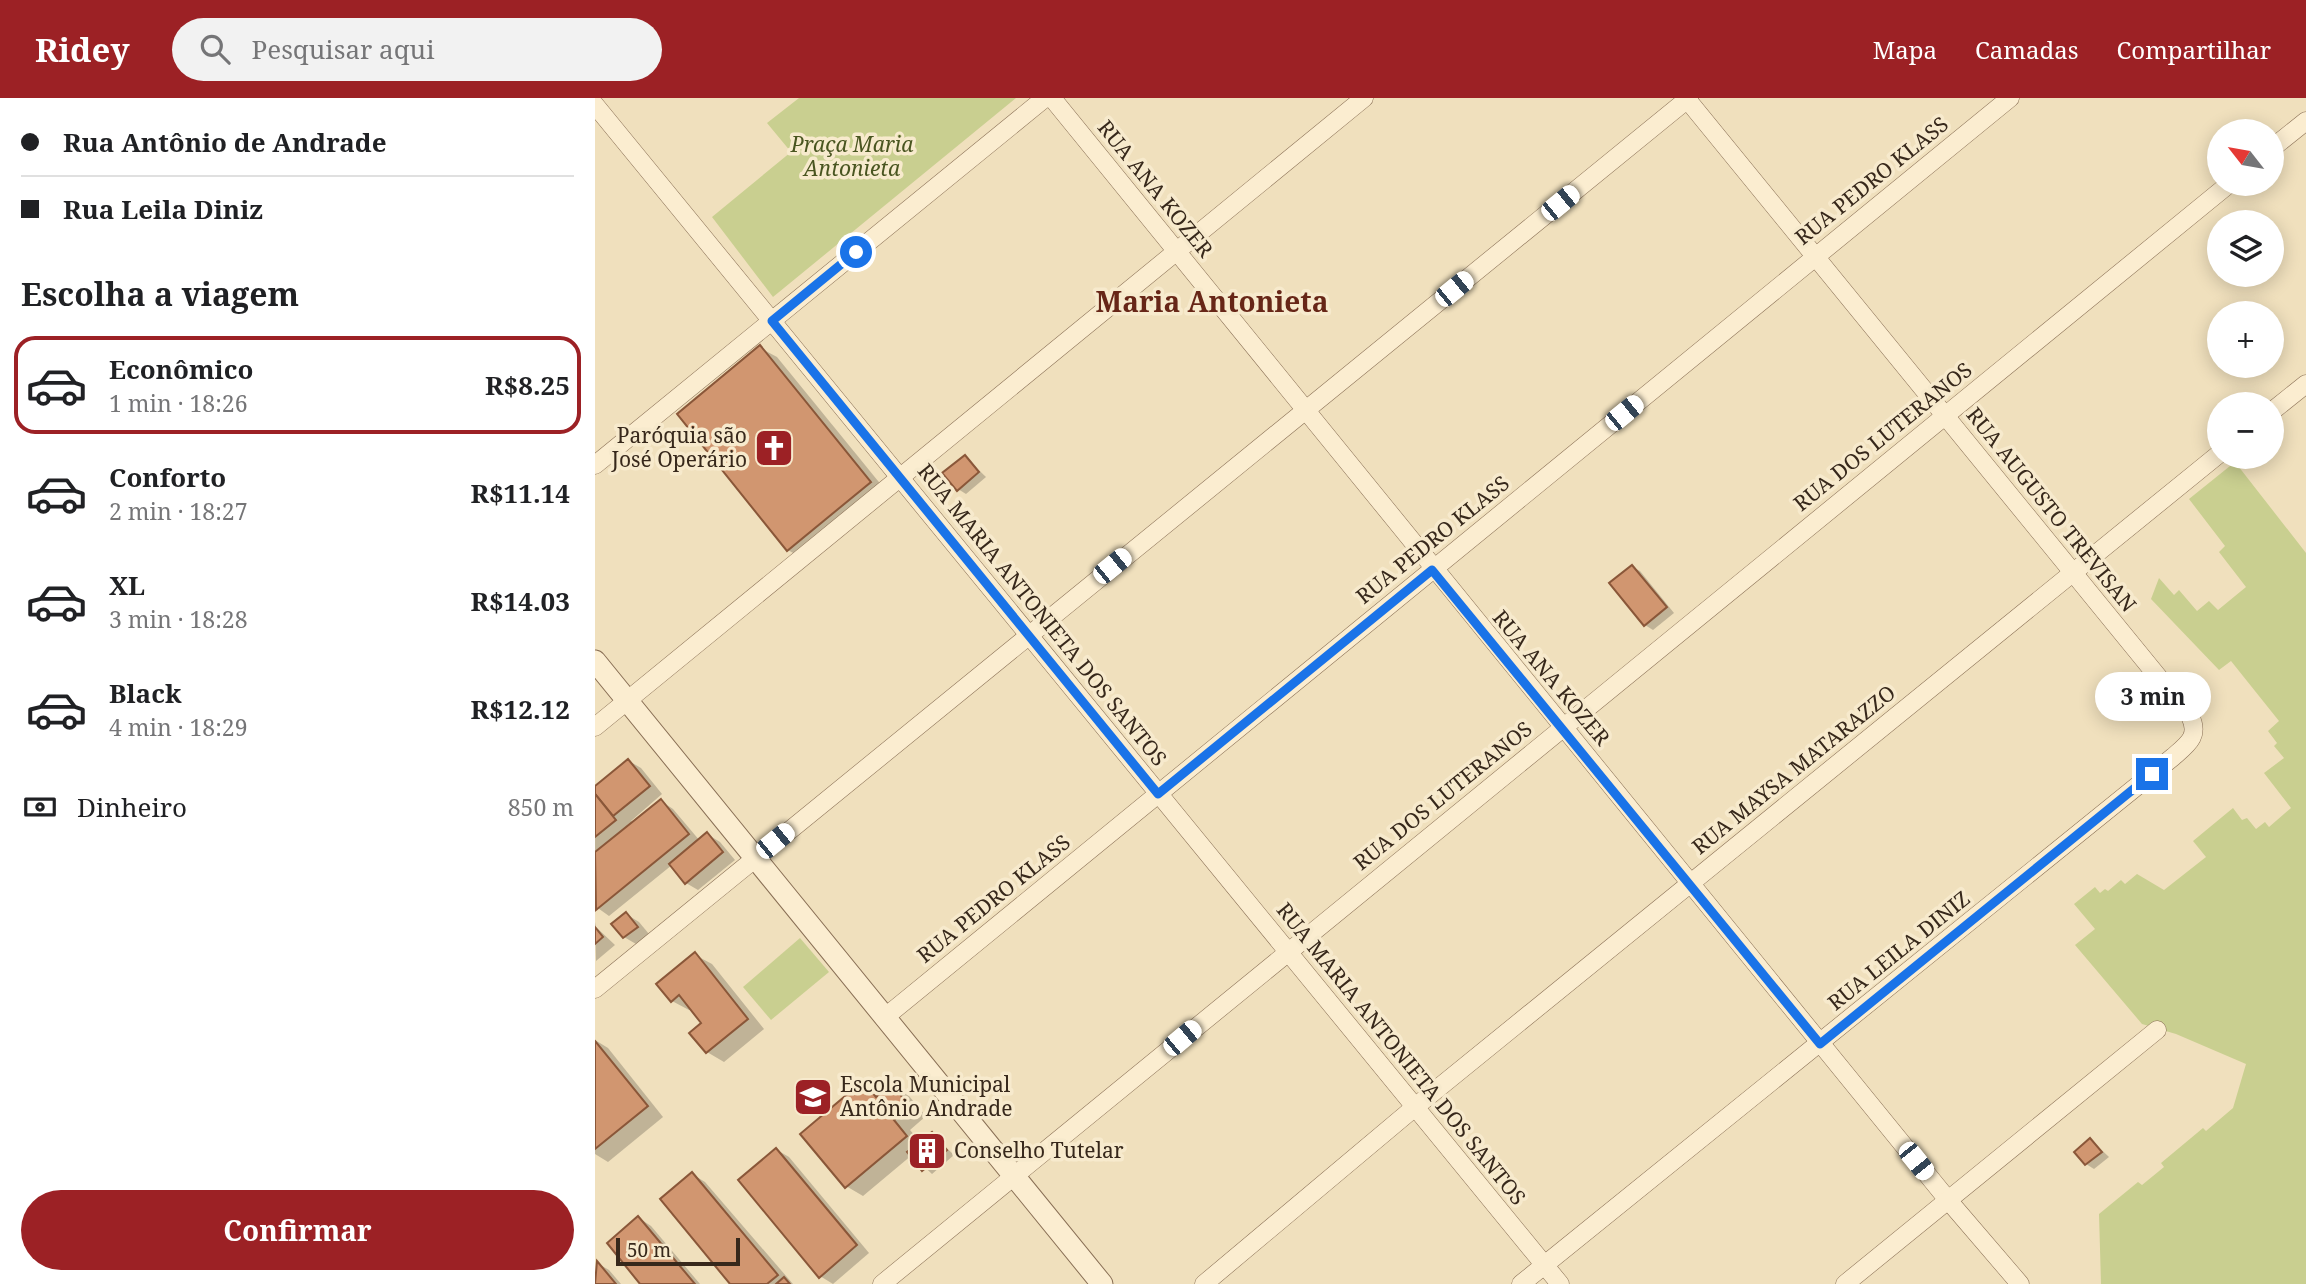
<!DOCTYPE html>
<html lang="pt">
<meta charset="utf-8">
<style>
:root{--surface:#fff;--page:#f2f2f2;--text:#202124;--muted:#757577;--line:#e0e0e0;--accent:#9c2125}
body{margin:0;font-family:"Noto Serif",serif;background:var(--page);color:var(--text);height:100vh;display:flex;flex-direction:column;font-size:26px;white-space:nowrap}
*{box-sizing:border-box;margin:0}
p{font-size:23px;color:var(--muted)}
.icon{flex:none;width:38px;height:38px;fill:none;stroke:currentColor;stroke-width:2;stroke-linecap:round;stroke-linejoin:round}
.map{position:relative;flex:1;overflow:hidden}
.drawer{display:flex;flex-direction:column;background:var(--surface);width:595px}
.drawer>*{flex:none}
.hud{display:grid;align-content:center;height:154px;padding:0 21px;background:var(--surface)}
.needle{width:46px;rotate:301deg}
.controls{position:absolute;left:1612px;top:21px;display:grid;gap:14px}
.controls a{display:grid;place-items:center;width:77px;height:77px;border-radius:50%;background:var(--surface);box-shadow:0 4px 18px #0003;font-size:35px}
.scale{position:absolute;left:21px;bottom:18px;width:124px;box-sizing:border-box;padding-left:7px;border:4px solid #37281b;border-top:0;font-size:19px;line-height:24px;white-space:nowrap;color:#37281b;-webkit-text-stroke:5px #f7eacd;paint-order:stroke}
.end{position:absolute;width:32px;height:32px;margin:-16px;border:9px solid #1a73e8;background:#fff;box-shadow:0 0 0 4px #fff}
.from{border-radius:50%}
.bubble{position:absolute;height:49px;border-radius:24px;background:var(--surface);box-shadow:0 4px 18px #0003;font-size:23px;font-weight:700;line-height:49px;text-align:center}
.car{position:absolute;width:21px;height:42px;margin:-21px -10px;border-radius:9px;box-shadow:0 0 5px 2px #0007;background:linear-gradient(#fff 24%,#345 0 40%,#fff 0 76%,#345 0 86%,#fff 0)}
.hud b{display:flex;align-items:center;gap:24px;height:66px;font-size:26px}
.hud b+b{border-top:2px solid var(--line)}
.hud i{width:18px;height:18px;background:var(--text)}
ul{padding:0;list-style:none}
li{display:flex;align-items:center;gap:21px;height:98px;margin:0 14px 10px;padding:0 7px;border:4px solid transparent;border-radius:21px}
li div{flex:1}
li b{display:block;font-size:26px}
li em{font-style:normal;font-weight:700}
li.active{border-color:var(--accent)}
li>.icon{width:63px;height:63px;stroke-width:1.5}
h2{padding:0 21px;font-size:32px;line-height:84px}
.pay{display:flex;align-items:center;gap:18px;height:77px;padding:0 21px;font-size:26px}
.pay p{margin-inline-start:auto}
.primary-button{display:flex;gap:14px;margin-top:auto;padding:14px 21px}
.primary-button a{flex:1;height:80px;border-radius:42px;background:var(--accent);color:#fff;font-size:28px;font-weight:700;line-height:80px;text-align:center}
header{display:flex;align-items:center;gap:42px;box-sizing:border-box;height:98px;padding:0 35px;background:var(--accent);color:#fff}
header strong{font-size:33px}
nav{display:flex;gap:38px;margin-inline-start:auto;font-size:24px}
.search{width:490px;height:63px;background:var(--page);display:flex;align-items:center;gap:18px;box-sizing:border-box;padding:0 24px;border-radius:38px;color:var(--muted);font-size:26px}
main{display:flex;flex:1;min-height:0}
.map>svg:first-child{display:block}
</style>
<header>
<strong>Ridey</strong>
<div class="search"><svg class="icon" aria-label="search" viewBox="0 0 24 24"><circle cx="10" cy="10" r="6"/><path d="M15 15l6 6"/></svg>Pesquisar aqui</div>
<nav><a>Mapa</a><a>Camadas</a><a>Compartilhar</a></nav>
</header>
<main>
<section class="drawer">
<div class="hud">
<b><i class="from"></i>Rua Antônio de Andrade</b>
<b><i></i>Rua Leila Diniz</b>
</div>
<h2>Escolha a viagem</h2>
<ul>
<li class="active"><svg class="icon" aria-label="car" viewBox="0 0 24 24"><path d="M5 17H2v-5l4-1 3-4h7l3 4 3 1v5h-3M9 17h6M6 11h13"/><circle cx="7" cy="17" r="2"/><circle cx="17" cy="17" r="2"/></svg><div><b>Econômico</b><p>1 min · 18:26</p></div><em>R$8.25</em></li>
<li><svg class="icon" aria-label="car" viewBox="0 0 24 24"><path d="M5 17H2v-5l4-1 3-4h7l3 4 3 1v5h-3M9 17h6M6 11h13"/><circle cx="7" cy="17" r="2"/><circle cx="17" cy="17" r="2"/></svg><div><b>Conforto</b><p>2 min · 18:27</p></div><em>R$11.14</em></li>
<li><svg class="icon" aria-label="car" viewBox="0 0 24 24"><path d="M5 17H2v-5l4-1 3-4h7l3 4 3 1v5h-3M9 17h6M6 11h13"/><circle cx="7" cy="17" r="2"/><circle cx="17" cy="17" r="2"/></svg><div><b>XL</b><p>3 min · 18:28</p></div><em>R$14.03</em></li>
<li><svg class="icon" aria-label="car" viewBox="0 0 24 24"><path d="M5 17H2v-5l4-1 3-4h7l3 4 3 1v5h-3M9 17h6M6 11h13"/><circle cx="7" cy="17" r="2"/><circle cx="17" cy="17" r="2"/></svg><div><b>Black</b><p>4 min · 18:29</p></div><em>R$12.12</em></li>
</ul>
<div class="pay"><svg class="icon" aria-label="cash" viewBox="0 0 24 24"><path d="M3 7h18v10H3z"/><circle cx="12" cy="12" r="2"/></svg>Dinheiro<p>850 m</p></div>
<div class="primary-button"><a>Confirmar</a></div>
</section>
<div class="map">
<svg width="1711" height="1186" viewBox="0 0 1711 1186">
<rect width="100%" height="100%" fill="#f0e0bd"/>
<g fill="#c9cf90">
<polygon points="204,0 421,0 178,199 117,119 196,54 172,25"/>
<polygon points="1640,364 1711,455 1711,1186 1506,1186 1504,1116 1543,1084 1547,1087 1569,1069 1566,1065 1608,1030 1611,1033 1638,1010 1651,966 1581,936 1547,926 1480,847 1500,831 1479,806 1500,789 1505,795 1510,791 1513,793 1526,782 1530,786 1542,776 1569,792 1611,759 1598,743 1638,710 1647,722 1652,720 1661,731 1670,724 1674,729 1696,710 1669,675 1689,660 1679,648 1682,645 1673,633 1684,623 1636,563 1624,572 1556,501 1564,480 1579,497 1584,492 1602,513 1614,503 1623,512 1651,489 1624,454 1630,448 1594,401"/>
<polygon points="205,840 234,874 176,922 148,889"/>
</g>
<g fill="#0003">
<polygon points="165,250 182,259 292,394 210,462 193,452"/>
<polygon points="370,359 391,379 371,396 363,391"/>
<polygon points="1037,469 1045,473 1079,515 1058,532 1050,527"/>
<polygon points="34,663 46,670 67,696 36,723 38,726 66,703 78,711 105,743 112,736 125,744 140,762 103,792 91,785 77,767 14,818 0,808 0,690"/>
<polygon points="31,816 44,824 54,836 41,846 29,839"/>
<polygon points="0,824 1,829 20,847 1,863"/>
<polygon points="100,857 117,866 169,931 129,964 112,954 109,925 97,910 94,912 77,903"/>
<polygon points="0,942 13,950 68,1019 13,1064 0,1056"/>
<polygon points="268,985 286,996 297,988 314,998 331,1018 315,1032 326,1045 337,1036 359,1057 337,1076 317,1057 268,1098 251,1088"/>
<polygon points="1496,1042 1514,1059 1499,1071 1491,1066"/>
<polygon points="182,1052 194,1059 274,1155 238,1186 225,1178"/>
<polygon points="97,1076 110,1084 198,1186 138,1186"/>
<polygon points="44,1120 56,1128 105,1186 48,1186"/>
<polygon points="2,1165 14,1172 26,1186 0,1186"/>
</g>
<g fill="#d19670" stroke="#8a5739" stroke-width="2">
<polygon points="165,247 276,384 192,453 82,316"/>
<polygon points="370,357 384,374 362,393 347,375"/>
<polygon points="1037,467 1072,509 1049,528 1014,485"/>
<polygon points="33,661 55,688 18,718 0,696 0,688"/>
<polygon points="0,696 21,722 0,739"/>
<polygon points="66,701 94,736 1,812 0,754"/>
<polygon points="112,734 128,754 90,786 74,766"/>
<polygon points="31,814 43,829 28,840 16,826"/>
<polygon points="0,829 8,839 0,846"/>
<polygon points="100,854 153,921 111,955 94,935 106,925 84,897 76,904 61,886"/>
<polygon points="0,943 53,1008 0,1051"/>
<polygon points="268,983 281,999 296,986 315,1008 299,1022 312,1038 250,1090 205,1036"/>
<polygon points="337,1034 352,1052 327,1073 312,1054"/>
<polygon points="1495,1040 1507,1054 1490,1067 1479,1054"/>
<polygon points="181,1050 262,1147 224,1180 143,1082"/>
<polygon points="97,1074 183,1177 172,1186 135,1186 65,1101"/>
<polygon points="43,1118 100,1186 45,1186 12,1145"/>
<polygon points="2,1163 21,1186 0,1186"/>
<polygon points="189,1179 195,1186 181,1186"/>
</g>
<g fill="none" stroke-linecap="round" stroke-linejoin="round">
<g stroke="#896f55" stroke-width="19">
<g id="minor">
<polyline points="457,0 1353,1102 1425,1186"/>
<polyline points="0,7 965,1186"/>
<polyline points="1676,51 1711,23"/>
<polyline points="1676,314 1711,286"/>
<polyline points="0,367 450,0"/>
<polyline points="0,629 769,0"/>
<polyline points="0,891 1094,0"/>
<polyline points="289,920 1415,0"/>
<polyline points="287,1186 1634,86"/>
<polyline points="609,1186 820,1009 1624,356"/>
<path d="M 926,1186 L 1578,659 C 1593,646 1605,638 1595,618 L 1091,0"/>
<polyline points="1250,1186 1562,932"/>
</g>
</g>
<g stroke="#896f55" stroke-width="23">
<polyline id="tertiary" points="0,563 507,1186"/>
</g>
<use href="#minor" stroke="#fbedd0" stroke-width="18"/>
<use href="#tertiary" stroke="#fbedd0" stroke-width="21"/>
</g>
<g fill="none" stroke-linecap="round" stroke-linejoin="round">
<polyline stroke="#1a73e8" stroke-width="9" points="261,154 177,223 563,696 837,472 1225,946 1557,676"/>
</g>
<defs>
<g id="church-square" transform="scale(2.0125)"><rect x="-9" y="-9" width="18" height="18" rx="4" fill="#9c2125" stroke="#f7eacd"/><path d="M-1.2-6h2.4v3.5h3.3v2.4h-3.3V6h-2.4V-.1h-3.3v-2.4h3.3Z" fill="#fff"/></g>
<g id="school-square" transform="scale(2.0125)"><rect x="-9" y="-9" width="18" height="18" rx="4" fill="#9c2125" stroke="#f7eacd"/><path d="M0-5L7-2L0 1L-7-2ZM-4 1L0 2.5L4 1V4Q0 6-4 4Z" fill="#fff"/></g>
<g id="building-square" transform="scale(2.0125)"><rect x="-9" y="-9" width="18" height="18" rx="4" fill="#9c2125" stroke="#f7eacd"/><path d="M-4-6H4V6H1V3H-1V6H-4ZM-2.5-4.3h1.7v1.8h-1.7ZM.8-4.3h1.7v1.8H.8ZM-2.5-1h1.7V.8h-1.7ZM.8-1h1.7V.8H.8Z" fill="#fff"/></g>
</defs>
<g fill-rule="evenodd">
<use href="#church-square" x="179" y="350"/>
<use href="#school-square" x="218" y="999"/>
<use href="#building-square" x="332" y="1053"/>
</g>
<g text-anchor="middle" stroke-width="7" stroke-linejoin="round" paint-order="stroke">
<g font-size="21" font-style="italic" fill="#495520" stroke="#f7eacd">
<text x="257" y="54">Praça Maria<tspan x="257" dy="24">Antonieta</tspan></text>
</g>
<g font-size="21" fill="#37281b" stroke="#f7eacd">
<text transform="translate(1277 83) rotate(-39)" y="7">RUA PEDRO KLASS</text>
<text transform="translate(560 91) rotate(51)" y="7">RUA ANA KOZER</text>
<text transform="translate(1288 339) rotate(-39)" y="7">RUA DOS LUTERANOS</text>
<text transform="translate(1456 412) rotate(51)" y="7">RUA AUGUSTO TREVISAN</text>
<text transform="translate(838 442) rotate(-39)" y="7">RUA PEDRO KLASS</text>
<text transform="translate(447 517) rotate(51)" y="7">RUA MARIA ANTONIETA DOS SANTOS</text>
<text transform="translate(956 580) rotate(50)" y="7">RUA ANA KOZER</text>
<text transform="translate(1199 672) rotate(-39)" y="7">RUA MAYSA MATARAZZO</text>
<text transform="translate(848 698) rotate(-39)" y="7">RUA DOS LUTERANOS</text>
<text transform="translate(399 801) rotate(-39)" y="7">RUA PEDRO KLASS</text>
<text transform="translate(1304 853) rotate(-39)" y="7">RUA LEILA DINIZ</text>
<text transform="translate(806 956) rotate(51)" y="7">RUA MARIA ANTONIETA DOS SANTOS</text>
</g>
<g font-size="21" fill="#37281b" stroke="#f7eacd" text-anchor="start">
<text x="152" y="345" text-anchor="end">Paróquia são<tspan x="152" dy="24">José Operário</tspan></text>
<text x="245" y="994">Escola Municipal<tspan x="245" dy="24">Antônio Andrade</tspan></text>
<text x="359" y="1060">Conselho Tutelar</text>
</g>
<g font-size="28" font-weight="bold" fill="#672617" stroke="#f7eacd">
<text x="617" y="214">Maria Antonieta</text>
</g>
</g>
</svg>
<div class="controls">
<a><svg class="needle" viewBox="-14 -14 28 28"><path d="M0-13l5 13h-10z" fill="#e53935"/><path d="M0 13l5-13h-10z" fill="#757577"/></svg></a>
<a><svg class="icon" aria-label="layers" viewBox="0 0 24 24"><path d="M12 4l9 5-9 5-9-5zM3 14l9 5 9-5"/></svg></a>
<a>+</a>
<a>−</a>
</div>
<div class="scale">50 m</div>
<i class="end from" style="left:261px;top:154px"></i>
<i class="end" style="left:1557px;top:676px"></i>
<div class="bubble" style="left:1500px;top:574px;width:116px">3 min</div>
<i class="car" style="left:965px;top:105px;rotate:51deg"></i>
<i class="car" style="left:859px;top:191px;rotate:51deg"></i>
<i class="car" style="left:1029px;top:315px;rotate:51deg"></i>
<i class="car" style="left:517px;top:468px;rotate:51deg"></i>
<i class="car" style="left:180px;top:743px;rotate:51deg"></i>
<i class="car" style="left:587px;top:940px;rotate:50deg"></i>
<i class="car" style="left:1321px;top:1063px;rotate:141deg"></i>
</div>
</main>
